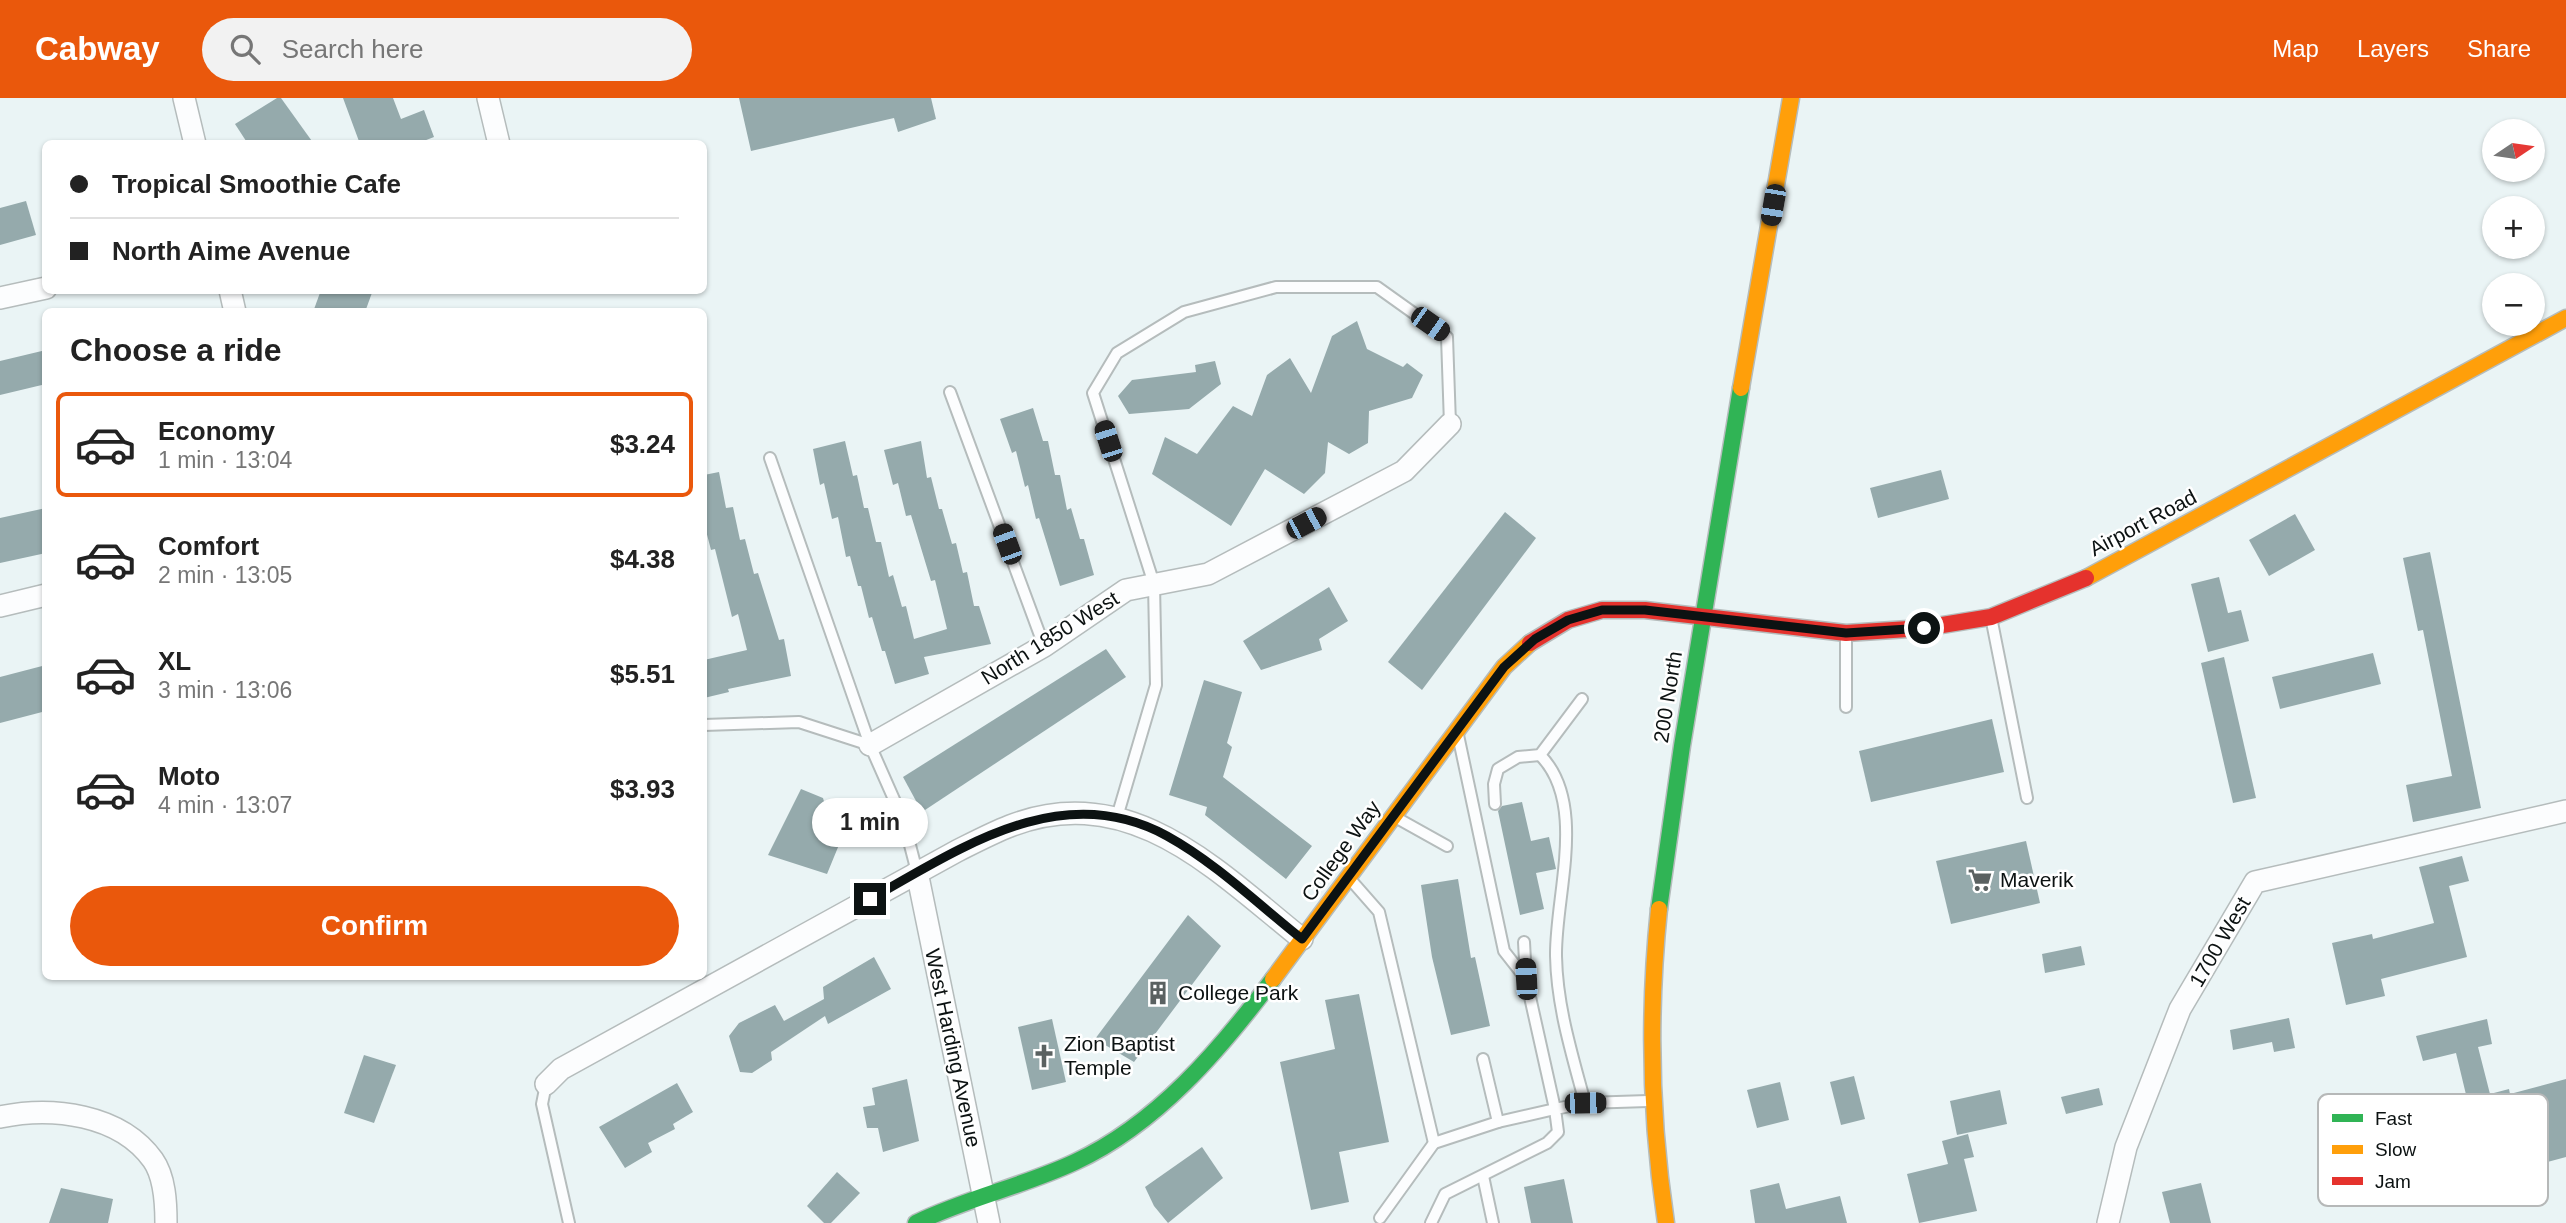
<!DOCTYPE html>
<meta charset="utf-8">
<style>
:root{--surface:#fff;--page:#f2f2f2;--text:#222;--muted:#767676;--line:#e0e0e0;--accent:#ea580c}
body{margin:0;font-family:Arial,sans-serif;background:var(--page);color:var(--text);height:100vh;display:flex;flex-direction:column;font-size:26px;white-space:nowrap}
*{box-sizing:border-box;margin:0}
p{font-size:23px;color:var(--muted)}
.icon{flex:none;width:38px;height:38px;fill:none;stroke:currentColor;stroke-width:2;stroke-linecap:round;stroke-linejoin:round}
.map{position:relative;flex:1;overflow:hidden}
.sheet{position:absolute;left:42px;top:210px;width:665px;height:672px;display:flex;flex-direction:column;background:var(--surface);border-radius:10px;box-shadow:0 2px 5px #0004}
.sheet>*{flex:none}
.banner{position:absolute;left:42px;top:42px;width:665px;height:154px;border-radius:10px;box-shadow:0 2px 5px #0004;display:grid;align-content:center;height:154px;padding:0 28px;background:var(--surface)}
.needle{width:46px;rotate:77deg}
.buttons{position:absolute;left:2482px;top:21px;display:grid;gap:14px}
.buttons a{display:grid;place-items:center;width:63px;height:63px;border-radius:50%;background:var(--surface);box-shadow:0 2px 5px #0004;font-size:35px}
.end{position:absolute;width:32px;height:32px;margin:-16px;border:9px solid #0c1212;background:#fff;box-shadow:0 0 0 4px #fff}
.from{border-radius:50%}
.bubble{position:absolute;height:49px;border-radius:24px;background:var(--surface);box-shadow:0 2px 5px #0004;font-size:23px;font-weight:600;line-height:49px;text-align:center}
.car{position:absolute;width:21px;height:42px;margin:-21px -10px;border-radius:9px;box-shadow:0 0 5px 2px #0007;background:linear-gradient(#222 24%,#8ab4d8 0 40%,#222 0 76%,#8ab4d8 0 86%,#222 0)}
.banner b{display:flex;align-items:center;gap:24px;height:66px;font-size:26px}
.banner b+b{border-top:2px solid var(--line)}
.banner i{width:18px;height:18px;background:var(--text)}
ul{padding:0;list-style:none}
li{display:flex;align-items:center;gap:21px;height:105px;margin:0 14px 10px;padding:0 14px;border:4px solid transparent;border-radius:10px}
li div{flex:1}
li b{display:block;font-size:26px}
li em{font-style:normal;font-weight:600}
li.active{border-color:var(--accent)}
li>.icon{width:63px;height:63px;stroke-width:1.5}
h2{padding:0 28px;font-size:32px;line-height:84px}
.cta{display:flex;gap:14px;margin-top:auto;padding:14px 28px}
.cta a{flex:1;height:80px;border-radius:42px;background:var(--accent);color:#fff;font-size:28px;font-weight:600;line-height:80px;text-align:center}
header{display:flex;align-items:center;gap:42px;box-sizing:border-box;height:98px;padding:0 35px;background:var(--accent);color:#fff}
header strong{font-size:33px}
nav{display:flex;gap:38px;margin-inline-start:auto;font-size:24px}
.search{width:490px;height:63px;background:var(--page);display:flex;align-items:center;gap:18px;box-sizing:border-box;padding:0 24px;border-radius:38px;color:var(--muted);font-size:26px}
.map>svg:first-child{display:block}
</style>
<header>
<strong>Cabway</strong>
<div class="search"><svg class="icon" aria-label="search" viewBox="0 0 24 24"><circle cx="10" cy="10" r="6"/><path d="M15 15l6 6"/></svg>Search here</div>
<nav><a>Map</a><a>Layers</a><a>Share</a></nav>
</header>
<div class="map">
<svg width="2566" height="1125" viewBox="0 0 2566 1125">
<rect width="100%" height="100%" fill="#eaf4f5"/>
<g fill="#95aaac">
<polygon points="277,0 281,0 314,46 248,46 235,26"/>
<polygon points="343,0 393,0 401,21 424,12 434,39 416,46 360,46"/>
<polygon points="739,0 931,0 936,21 898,34 894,20 751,53"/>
<polygon points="26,103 36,137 0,147 0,110"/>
<polygon points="321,192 373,192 365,214 313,214"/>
<polygon points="1357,223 1367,251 1403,269 1407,265 1423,277 1412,300 1369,313 1368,345 1349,356 1328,344 1325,375 1304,396 1265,371 1231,428 1152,376 1165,339 1197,356 1233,308 1252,318 1267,277 1290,260 1311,295 1332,238"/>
<polygon points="46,252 46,286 0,297 0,263"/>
<polygon points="1215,263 1221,286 1189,311 1129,316 1118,298 1132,282 1196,274 1195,267"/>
<polygon points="1033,310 1043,343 1048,343 1055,377 1060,377 1067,412 1071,410 1080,441 1084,441 1094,477 1060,488 1039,420 1036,421 1028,387 1025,389 1016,353 1012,355 1000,321"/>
<polygon points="845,343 853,378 857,377 864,410 868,410 876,444 881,444 889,479 893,477 902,509 906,508 914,541 947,531 935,482 931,483 911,417 906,418 898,385 893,387 884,352 921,343 927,380 931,379 939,411 942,411 952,446 956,445 963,475 967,474 974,508 979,508 991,546 924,559 929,576 895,586 885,553 882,553 872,519 869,520 861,488 858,488 850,458 846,459 838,419 832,421 824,385 820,387 813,351"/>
<polygon points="1941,372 1949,401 1878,420 1870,390"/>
<polygon points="719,374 726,410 733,409 740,442 745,441 754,476 758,475 779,542 784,541 791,578 728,591 729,594 704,600 704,562 747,552 738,516 732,519 715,451 711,452 704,425 704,377"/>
<polygon points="46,410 46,455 0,465 0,420"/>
<polygon points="1505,414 1536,440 1422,592 1388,564"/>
<polygon points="2295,416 2315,452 2269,478 2249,442"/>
<polygon points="2430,454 2481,710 2413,724 2406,687 2452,678 2423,532 2418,533 2403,460"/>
<polygon points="2219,479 2228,515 2241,512 2249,543 2208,554 2191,486"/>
<polygon points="1329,489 1348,523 1319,541 1322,552 1261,572 1243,543"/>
<polygon points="1106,551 1126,579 922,714 903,679"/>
<polygon points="2373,555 2381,586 2280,611 2272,579"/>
<polygon points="2224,559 2256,700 2233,705 2201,565"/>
<polygon points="46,567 46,613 0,625 0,579"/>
<polygon points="1204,582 1242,594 1227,645 1232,649 1223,679 1312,748 1286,781 1205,717 1207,709 1169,697"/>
<polygon points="1992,621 2004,674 1871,704 1859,653"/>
<polygon points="801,691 823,700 827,714 850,720 827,776 768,757"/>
<polygon points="1522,704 1531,743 1549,739 1556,771 1536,775 1544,811 1520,817 1498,713 1502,708"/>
<polygon points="2026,743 2040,805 1951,826 1936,763"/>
<polygon points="2462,758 2469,783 2449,788 2467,859 2381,881 2385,898 2346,907 2332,845 2372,836 2373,841 2434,825 2419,769"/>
<polygon points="1458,781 1471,860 1475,859 1490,928 1451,937 1432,859 1421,787"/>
<polygon points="1188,817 1221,848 1134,964 1095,941"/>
<polygon points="2081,848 2085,867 2045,875 2042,856"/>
<polygon points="874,859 891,891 828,926 825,918 771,954 772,962 752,975 740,974 729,938 739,925 775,907 784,923 824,901 823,889"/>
<polygon points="1359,896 1389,1044 1339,1054 1349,1104 1311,1112 1280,964 1335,951 1325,902"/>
<polygon points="2289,920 2295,950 2274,954 2272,944 2233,952 2230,932"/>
<polygon points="1052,921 1066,984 1032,992 1018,929"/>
<polygon points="2487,921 2492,946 2478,949 2490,996 2509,991 2510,996 2566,981 2566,1059 2525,1070 2527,1078 2488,1088 2456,955 2423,963 2416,938"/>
<polygon points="364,957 396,967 374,1025 344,1015"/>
<polygon points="1854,978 1865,1021 1841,1027 1830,984"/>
<polygon points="907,981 919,1043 883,1054 878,1030 867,1030 863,1009 875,1007 872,990"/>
<polygon points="1780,984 1789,1022 1757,1030 1747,992"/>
<polygon points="677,985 693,1014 673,1026 675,1031 648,1045 652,1054 625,1070 599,1029"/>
<polygon points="2099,990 2103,1007 2066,1016 2061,999"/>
<polygon points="2000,992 2007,1026 1957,1037 1950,1003"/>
<polygon points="1968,1036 1974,1059 1964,1061 1977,1113 1919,1125 1907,1076 1948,1066 1942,1043"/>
<polygon points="1202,1049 1223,1080 1168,1125 1154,1108 1145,1089"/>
<polygon points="837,1074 860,1095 831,1125 824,1125 807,1108"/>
<polygon points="1564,1081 1573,1125 1531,1125 1524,1089"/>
<polygon points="1779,1085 1786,1111 1840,1098 1847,1125 1755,1125 1750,1092"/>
<polygon points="2201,1085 2211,1125 2170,1125 2162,1094"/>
<polygon points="61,1090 113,1101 108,1125 49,1125"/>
</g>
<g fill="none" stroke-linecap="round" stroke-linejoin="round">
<g stroke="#b5bcbc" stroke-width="14">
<g id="lane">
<polyline points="950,294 1044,548"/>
<polyline points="770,360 870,647 904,724 917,774"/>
<polyline points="1991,519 2027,700"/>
<polyline points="1846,609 1846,535"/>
<polyline points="704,627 799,624 870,647"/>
<polyline points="1458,637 1504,853 1526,881"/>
<path d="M 1540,657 C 1588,705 1555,798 1556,858 C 1557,909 1572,956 1585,1005"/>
<polyline points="1495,706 1494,686 1498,671 1518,659 1540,657 1582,601"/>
<polyline points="1117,719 1156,587 1154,486 1093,295 1117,255 1184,214 1276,189 1377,189 1447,239 1450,326"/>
<polyline points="1395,719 1447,748"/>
<polyline points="1350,781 1379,814 1434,1045 1498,1024 1483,961"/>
<polyline points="546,986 542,1006 569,1125"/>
<polyline points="1498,1024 1555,1011 1526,881 1524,844"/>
<polyline points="1483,1078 1493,1125"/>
<polyline points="1380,1120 1434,1045"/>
<polyline points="1431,1125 1445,1096 1547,1045 1558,1034 1555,1011 1585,1005 1648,1003"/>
</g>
</g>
<g stroke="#b5bcbc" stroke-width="24">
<g id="street">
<polyline points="184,0 195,46"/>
<polyline points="488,0 499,46"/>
<polyline points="230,192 235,214"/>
<polyline points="0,200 46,190"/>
<polyline points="0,508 46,497"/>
<polyline points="870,647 1044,548 1126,492 1208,476 1404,373 1450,326"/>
<polyline points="917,774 989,1125"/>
<path d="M 546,986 L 561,971 L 957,753 C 975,744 992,735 1010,728 C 1130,681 1217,773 1302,841"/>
<path d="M 0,1019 C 52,1008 120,1016 153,1062 C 165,1079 166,1105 166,1125"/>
<polyline points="2108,1125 2126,1049 2180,911 2255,784 2566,713"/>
</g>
</g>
<g stroke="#b5bcbc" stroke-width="19">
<g id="fast">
<polyline points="1659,811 1682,648 1741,290"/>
<path d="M 916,1125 C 967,1100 1024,1088 1075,1064 C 1157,1026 1220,952 1273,881"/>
</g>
</g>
<g stroke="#b5bcbc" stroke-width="19">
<g id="slow">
<polyline points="1741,290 1791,0"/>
<polyline points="2086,480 2566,220"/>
<path d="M 1659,811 C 1648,917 1650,1019 1666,1125"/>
<polyline points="1273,881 1504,569 1530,545"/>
</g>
</g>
<g stroke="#b5bcbc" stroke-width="19">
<polyline id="jam" points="1530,545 1568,522 1602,512 1645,512 1846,535 1924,530 1991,519 2086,480"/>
</g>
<use href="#lane" stroke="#fcfdfe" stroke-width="10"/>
<use href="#street" stroke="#fcfdfe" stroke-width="21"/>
<use href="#fast" stroke="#30b455" stroke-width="16"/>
<use href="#slow" stroke="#ff9f0a" stroke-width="16"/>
<use href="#jam" stroke="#e5322d" stroke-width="16"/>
</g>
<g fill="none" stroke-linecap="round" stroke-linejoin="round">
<path stroke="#0c1212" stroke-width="9" d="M 870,801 C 961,750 1062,680 1167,738 C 1216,765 1259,807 1302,841 L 1504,569 L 1535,541 L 1568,522 L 1602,512 L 1645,512 L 1846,535 L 1924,530"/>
</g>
<defs>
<g id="supermarket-bare" transform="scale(1.89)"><path d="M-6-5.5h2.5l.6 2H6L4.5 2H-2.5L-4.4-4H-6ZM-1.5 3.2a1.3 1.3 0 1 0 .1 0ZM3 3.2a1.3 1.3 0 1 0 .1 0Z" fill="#5a6161" stroke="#fff" stroke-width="2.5" paint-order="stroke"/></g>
<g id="building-bare" transform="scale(1.89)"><path d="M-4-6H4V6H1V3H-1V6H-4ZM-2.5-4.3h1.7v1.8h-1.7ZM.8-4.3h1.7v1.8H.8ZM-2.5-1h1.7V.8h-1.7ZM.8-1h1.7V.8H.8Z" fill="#5a6161" stroke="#fff" stroke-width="2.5" paint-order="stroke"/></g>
<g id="church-bare" transform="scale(1.89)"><path d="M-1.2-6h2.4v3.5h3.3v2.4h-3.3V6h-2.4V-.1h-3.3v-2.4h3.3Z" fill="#5a6161" stroke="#fff" stroke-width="2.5" paint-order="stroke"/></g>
</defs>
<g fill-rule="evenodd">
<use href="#supermarket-bare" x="1980" y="782"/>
<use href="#building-bare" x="1158" y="895"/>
<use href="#church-bare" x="1044" y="958"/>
</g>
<g text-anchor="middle" stroke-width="5" stroke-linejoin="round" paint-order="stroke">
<g font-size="21" fill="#0c1212" stroke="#fff">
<text transform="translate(2143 425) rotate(-28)" y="7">Airport Road</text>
<text transform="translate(1050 540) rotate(-32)" y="7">North 1850 West</text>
<text transform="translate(1668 599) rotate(-81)" y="7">200 North</text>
<text transform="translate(1341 753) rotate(-54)" y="7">College Way</text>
<text transform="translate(2220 844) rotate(-60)" y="7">1700 West</text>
<text transform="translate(953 950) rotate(78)" y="7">West Harding Avenue</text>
</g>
<g font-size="21" fill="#0c1212" stroke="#fff" text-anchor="start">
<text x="2000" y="789">Maverik</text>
<text x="1178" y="902">College Park</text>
<text x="1064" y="953">Zion Baptist<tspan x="1064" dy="24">Temple</tspan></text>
</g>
</g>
<rect x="2318" y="996" width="230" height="112" rx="10" fill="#fff" stroke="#b6b8b8" stroke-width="2"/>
<rect x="2332" y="1016" width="31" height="8" fill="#30b455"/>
<rect x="2332" y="1047" width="31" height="9" fill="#ff9f0a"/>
<rect x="2332" y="1079" width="31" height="8" fill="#e5322d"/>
<g font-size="19" fill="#0c1212">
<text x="2375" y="1027">Fast</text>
<text x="2375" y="1058">Slow</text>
<text x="2375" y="1090">Jam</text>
</g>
</svg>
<div class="buttons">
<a><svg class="needle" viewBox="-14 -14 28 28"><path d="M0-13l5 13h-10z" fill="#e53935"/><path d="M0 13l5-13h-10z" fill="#767676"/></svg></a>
<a>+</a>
<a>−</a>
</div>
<i class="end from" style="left:1924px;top:530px"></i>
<i class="end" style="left:870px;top:801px"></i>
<div class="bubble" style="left:812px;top:700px;width:116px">1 min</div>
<i class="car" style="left:1773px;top:107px;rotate:190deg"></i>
<i class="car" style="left:1430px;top:226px;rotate:125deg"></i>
<i class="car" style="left:1108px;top:343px;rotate:342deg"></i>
<i class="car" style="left:1306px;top:425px;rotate:62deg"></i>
<i class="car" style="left:1007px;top:446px;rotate:340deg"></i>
<i class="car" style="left:1526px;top:881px;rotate:357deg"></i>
<i class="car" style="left:1585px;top:1005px;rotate:89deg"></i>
<div class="banner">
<b><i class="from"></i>Tropical Smoothie Cafe</b>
<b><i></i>North Aime Avenue</b>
</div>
<section class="sheet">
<h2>Choose a ride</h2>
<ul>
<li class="active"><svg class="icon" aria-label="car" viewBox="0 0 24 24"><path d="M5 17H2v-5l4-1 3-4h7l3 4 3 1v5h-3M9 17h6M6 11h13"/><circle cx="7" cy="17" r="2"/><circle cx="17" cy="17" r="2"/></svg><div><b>Economy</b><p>1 min · 13:04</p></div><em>$3.24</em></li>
<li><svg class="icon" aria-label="car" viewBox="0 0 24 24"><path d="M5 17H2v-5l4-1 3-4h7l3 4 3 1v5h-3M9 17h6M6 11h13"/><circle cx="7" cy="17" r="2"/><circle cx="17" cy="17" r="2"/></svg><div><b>Comfort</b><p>2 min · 13:05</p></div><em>$4.38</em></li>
<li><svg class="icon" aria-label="car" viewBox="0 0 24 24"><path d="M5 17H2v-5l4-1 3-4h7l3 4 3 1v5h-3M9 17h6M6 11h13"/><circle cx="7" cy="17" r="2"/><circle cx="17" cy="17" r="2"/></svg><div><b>XL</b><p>3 min · 13:06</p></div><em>$5.51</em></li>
<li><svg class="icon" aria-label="car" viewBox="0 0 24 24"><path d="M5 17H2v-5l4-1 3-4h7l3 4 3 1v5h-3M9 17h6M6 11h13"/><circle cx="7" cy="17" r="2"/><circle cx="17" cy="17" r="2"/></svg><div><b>Moto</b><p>4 min · 13:07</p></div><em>$3.93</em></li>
</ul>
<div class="cta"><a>Confirm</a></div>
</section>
</div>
